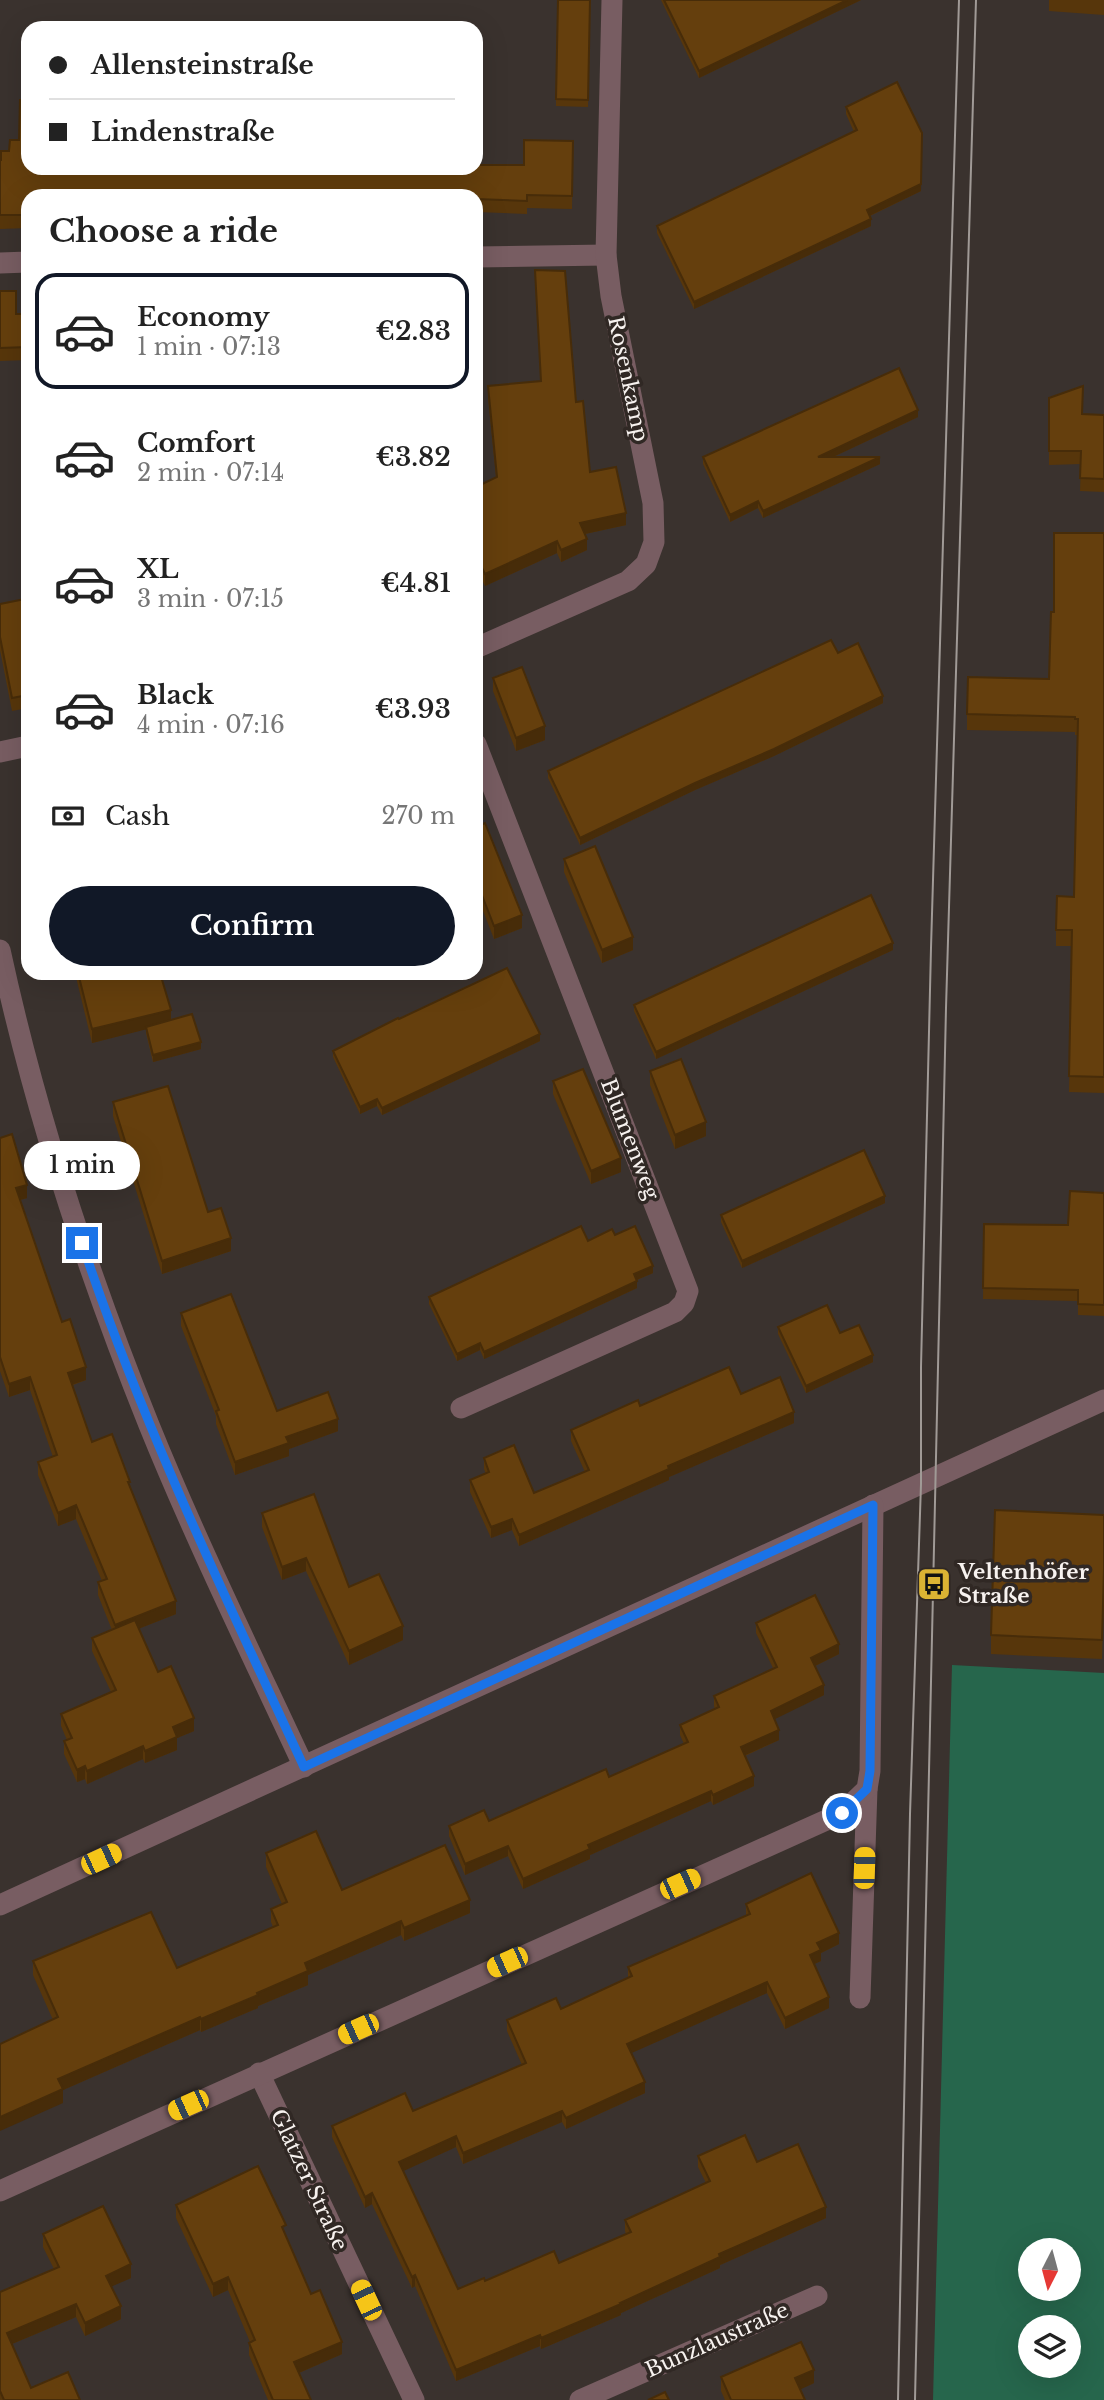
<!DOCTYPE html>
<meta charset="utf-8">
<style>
:root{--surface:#fff;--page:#f6f6f6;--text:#222;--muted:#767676;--line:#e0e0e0;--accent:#111827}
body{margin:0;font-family:"Libre Baskerville",serif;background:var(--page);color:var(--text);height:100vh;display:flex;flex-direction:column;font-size:26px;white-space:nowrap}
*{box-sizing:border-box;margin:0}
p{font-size:23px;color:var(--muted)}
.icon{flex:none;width:38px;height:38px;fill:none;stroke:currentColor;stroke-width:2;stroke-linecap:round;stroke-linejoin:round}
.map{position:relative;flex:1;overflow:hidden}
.side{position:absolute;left:21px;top:189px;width:462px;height:791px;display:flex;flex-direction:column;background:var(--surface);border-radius:21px;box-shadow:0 7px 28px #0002}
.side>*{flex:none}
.top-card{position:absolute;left:21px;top:21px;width:462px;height:154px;border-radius:21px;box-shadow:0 7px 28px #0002;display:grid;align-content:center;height:154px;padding:0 28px;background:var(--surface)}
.needle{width:46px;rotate:186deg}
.buttons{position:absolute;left:1018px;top:2238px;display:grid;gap:14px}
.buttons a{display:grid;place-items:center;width:63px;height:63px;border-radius:50%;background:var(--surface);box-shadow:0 7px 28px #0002;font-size:35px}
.end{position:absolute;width:32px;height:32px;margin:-16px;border:9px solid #1a73e8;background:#fff;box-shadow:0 0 0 4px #fff}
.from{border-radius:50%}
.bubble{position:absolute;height:49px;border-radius:24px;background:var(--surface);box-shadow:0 7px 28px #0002;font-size:23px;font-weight:600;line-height:49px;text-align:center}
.car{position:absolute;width:21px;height:42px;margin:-21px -10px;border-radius:9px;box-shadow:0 0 5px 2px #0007;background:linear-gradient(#f5c518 24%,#345 0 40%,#f5c518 0 76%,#345 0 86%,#f5c518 0)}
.top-card b{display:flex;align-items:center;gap:24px;height:66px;font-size:26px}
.top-card b+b{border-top:2px solid var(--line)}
.top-card i{width:18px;height:18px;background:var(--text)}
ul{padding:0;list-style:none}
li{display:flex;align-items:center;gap:21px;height:116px;margin:0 14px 10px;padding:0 14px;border:4px solid transparent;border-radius:21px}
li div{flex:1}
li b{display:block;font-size:26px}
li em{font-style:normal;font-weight:600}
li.current{border-color:var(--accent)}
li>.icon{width:63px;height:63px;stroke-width:1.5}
h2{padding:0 28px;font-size:32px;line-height:84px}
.pay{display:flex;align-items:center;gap:18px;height:77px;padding:0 28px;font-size:26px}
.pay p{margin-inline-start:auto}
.button{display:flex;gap:14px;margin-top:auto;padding:14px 28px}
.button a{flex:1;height:80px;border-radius:42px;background:var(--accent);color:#fff;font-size:28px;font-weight:600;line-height:80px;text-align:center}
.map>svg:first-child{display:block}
</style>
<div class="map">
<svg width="1104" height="2400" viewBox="0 0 1104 2400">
<rect width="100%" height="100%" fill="#3a322e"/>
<path fill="#26664c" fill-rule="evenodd" d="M 952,1665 L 1104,1673 L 1104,2400 L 933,2400 ZM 1031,2250 L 1069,2250 L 1069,2289 L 1031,2289 ZM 1031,2328 L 1069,2328 L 1069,2366 L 1031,2366 Z"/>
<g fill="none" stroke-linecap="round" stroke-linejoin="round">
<g stroke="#785d62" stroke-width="21">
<polyline points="476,257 606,255"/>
<polyline points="0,263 28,262"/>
<polyline points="476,648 628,581 646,564 654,542 653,503 611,296 606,255 612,0"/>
<polyline points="0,752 28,746"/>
<path d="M 0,950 C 35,1112 87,1271 149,1425 C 196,1541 251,1653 304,1767"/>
<polyline points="461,1408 675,1312 684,1303 688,1291 476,744"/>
<polyline points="0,1905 1104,1400"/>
<polyline points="860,1998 867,1789"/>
<polyline points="259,2073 414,2400"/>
<polyline points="0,2191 842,1813 867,1789 870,1771 873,1505"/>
<polyline points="580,2400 817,2296"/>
</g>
<g stroke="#a09a96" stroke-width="2">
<polyline points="898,2400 910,1814 921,1484 921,1367 931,948 959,0"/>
<polyline points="915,2400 946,1008 976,0"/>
</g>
</g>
<g fill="#57360b">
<polygon points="590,0 588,107 556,106 556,99"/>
<polygon points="661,0 861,0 699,78"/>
<polygon points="1049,0 1104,0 1104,15 1049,11"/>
<polygon points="846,107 921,191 870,216 871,226 694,309 657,233 657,226 854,132 846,114"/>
<polygon points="573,141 572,209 527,208 527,214 476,212 476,196 28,196 28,228 0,229 0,160 28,168 524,165"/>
<polygon points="535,270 576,402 590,472 626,525 585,534 587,550 561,562 557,553 485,586 476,568 476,487 496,477 488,398 488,386 541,381"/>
<polygon points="0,291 16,314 28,314 28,360 0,361"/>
<polygon points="1049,398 1083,414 1104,415 1104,492 1080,491 1081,464 1049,465"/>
<polygon points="918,417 833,457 880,464 763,518 758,508 730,522 703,464 703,457"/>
<polygon points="1104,533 1104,1093 1069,1092 1072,946 1056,946 1056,930 1074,897 1078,735 1075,735 1075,732 967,730 967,714 1049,679 1054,612"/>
<polygon points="0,604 28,614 28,708 12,711 0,650"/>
<polygon points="838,653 883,703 774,756 695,790 580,845 548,778 548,771"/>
<polygon points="493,678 545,740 516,751 493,691"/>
<polygon points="476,827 522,928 494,939 476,893"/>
<polygon points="564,859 633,950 602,963 564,872"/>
<polygon points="893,950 656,1059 634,1011 634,1005"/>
<polygon points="75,973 160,973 171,1020 201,1049 153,1062 146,1033 146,1029 92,1043"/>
<polygon points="399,1019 540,1041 382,1115 377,1106 360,1114 333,1057 333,1051"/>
<polygon points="650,1071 706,1136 675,1149 650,1085"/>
<polygon points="553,1081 621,1172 591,1184 553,1094"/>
<polygon points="113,1102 208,1212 231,1251 162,1274 113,1116"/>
<polygon points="0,1138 27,1198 20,1200 62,1322 86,1380 73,1385 92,1442 130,1487 176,1614 138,1629 158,1672 194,1731 177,1738 177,1750 145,1763 143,1759 87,1784 85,1779 77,1782 64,1754 64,1741 67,1740 61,1726 61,1714 111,1692 92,1651 92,1638 112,1630 98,1595 98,1582 102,1581 76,1519 58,1526 38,1475 38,1462 53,1457 30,1390 9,1397 0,1371"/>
<polygon points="1104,1193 1104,1316 1078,1315 1078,1301 983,1299 984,1224 1068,1225"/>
<polygon points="885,1203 742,1268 721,1222 721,1215"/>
<polygon points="615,1235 653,1273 637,1280 637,1288 484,1359 480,1350 457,1361 429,1304 429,1297 588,1241"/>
<polygon points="181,1313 277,1411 338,1431 289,1449 289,1456 235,1475 216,1424 216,1416 181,1326"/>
<polygon points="778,1327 840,1333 873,1362 806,1393 778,1334"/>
<polygon points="741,1394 794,1423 669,1477 669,1480 519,1546 512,1530 491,1538 470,1492 470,1480 486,1474 484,1469 484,1458 534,1493 585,1472 571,1441 571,1430 640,1406"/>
<polygon points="262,1513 349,1587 403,1640 349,1665 306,1571 282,1580 262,1527"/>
<polygon points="1104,1515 1104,1588 1102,1659 991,1654 991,1635"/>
<polygon points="756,1623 839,1654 815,1666 824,1695 774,1719 779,1740 745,1756 754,1786 713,1805 711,1801 590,1855 590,1859 523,1889 508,1856 465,1875 449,1836 449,1826 489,1821 609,1777 684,1744 680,1735 680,1725 715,1709 714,1706 714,1696 773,1668 756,1633"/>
<polygon points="266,1853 342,1890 470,1913 404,1941 401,1935 308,1975 308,1985 258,2006 258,2008 201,2032 200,2030 63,2090 63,2103 53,2020 33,1975 33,1961 177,1968 273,1927 271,1922 271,1909 282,1904 266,1867"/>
<polygon points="746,1904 839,1944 821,1953 821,1961 814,1964 829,2008 785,2029 767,1993 631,2053 645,2093 566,2129 562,2122 463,2164 456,2147 403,2171 458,2289 485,2281 559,2263 626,2234 625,2231 625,2220 706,2183 698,2167 698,2156 757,2162 826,2218 720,2265 720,2268 621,2313 621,2315 541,2349 540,2346 456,2381 415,2286 412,2288 372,2204 365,2208 332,2137 332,2126 413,2111 522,2065 507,2031 507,2020 561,2009 628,1978 628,1967 746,1916"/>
<polygon points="176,2205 286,2236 311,2294 342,2354 299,2373 311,2400 268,2400 249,2355 249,2343 250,2342 228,2290 213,2297 176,2218"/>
<polygon points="43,2234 131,2278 111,2286 121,2319 85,2336 76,2317 12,2344 31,2388 80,2400 0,2400 0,2292 54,2269 43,2247"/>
<polygon points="721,2377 814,2383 800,2389 805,2400 725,2400 721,2391"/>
</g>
<g fill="#472c09">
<polygon points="847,0 861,0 699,78 699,71"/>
<polygon points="922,133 921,191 867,217 867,210"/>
<polygon points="871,219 871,226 694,309 694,302"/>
<polygon points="918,410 918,417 818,464 818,457"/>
<polygon points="880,457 880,464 763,518 763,511"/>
<polygon points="758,501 758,508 730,522 730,515"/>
<polygon points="626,513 626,525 580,535 580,523"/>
<polygon points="587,539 587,550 561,562 561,550"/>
<polygon points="557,541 557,553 485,586 485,574"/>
<polygon points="883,696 883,703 774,756 695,790 580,845 580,838 695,783"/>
<polygon points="545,726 545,740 516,751 516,738"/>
<polygon points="522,915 522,928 494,939 494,926"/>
<polygon points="633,937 633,950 602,963 602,950"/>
<polygon points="893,943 893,950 656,1059 656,1052"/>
<polygon points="171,1010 171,1023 92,1043 92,1029"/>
<polygon points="540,1034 540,1041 382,1115 382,1108"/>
<polygon points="201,1042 201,1049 153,1062 153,1055"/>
<polygon points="377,1099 377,1106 360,1114 360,1107"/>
<polygon points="706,1122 706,1136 675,1149 675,1135"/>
<polygon points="621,1158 621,1172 591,1184 591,1171"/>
<polygon points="27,1185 27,1198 16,1201 16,1188"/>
<polygon points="885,1196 885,1203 742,1268 742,1261"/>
<polygon points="231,1238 231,1251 162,1274 162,1261"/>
<polygon points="653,1266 653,1273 634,1281 634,1274"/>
<polygon points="637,1281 637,1288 484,1359 484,1352"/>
<polygon points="480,1343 480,1350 457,1361 457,1354"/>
<polygon points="873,1355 873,1362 806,1393 806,1386"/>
<polygon points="86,1367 86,1380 68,1386 68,1373"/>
<polygon points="30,1377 30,1390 9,1397 9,1384"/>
<polygon points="794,1412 794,1423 669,1477 669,1480 519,1546 519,1535 668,1466"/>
<polygon points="338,1419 338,1431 289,1449 289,1456 235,1475 235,1462 286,1437"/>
<polygon points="76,1505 76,1519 58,1526 58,1513"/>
<polygon points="512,1519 512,1530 491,1538 491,1527"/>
<polygon points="306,1558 306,1571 282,1580 282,1567"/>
<polygon points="176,1601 176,1614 115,1638 115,1625"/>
<polygon points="403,1626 403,1640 349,1665 349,1651"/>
<polygon points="839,1644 839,1654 811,1668 811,1658"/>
<polygon points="824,1685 824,1695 771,1721 771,1711"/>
<polygon points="194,1718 194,1731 177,1738 177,1750 145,1763 145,1751 173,1727"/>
<polygon points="779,1730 779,1740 741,1757 741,1747"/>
<polygon points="143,1746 143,1759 87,1784 87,1771"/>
<polygon points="85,1766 85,1779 77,1782 77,1770"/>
<polygon points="754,1776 754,1786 713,1805 713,1795"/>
<polygon points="711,1791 711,1801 590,1855 590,1859 523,1889 523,1879 588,1845"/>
<polygon points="508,1846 508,1856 465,1875 465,1864"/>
<polygon points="470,1900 470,1913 404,1941 404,1928"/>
<polygon points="401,1921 401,1935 308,1975 308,1985 258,2006 258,2008 201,2032 201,2019 257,1993 305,1963"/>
<polygon points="839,1933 839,1944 821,1953 821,1961 810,1966 810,1955 817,1943"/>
<polygon points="767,1982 767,1993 627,2055 627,2044"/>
<polygon points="829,1997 829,2008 785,2029 785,2018"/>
<polygon points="200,2017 200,2030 63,2090 63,2103 0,2131 0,2117 58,2079"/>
<polygon points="645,2082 645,2093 566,2129 566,2118"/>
<polygon points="562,2111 562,2122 463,2164 463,2153"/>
<polygon points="456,2136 456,2147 399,2173 399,2162"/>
<polygon points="372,2193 372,2204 365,2208 365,2197"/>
<polygon points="826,2207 826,2218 720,2265 720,2268 621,2313 621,2315 541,2349 541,2338 620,2303 719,2254"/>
<polygon points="131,2264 131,2278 106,2289 106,2276"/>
<polygon points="415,2275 415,2286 412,2288 412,2277"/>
<polygon points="228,2277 228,2290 213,2297 213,2284"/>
<polygon points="76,2304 76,2317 7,2346 7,2333"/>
<polygon points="121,2306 121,2319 85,2336 85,2323"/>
<polygon points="540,2335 540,2346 456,2381 456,2370"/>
<polygon points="342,2342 342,2354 294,2375 294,2362"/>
<polygon points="814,2370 814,2383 795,2392 795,2378"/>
</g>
<g fill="#653f0d" stroke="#472c09" stroke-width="2">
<polygon points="558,0 590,0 588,100 556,99"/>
<polygon points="664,0 847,0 699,71"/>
<polygon points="476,36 477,36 478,69 476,69"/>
<polygon points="897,82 922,133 921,184 867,210 871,219 694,302 657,226 857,130 846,107"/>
<polygon points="20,100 28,100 28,168 476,168 476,165 524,165 524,140 573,141 572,196 527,195 527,201 476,199 476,196 393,196 393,193 336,193 336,196 28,196 28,215 0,215 0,160 1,160 1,151 9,151 10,140 19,140"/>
<polygon points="535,270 565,271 576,402 583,401 590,472 616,467 626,513 580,523 587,539 561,550 557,541 485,574 476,556 476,487 497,477 488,386 541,381"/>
<polygon points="0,291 16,291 16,314 28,314 28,347 0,348"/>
<polygon points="899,368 918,410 818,457 880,457 763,511 758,501 730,515 703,457"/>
<polygon points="1083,386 1082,414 1104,415 1104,479 1080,478 1081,451 1049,451 1049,398"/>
<polygon points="1054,533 1104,533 1104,1077 1069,1076 1072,930 1056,930 1057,896 1074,897 1078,719 1075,719 1075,717 967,714 968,677 1049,679 1051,612 1054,612"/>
<polygon points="25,599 28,614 28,695 12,698 0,637 0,604"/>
<polygon points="831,640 838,653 858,643 883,696 774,749 695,783 580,838 548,771"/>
<polygon points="522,667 545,726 516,738 493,678"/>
<polygon points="485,823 522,915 494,926 476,880 476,827"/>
<polygon points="595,846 633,937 602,950 564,859"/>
<polygon points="871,895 893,943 656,1052 634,1005"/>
<polygon points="507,968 540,1034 382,1108 377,1099 360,1107 333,1051 398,1018 399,1019"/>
<polygon points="78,973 160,973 171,1010 92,1029"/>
<polygon points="192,1014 201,1042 153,1055 146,1027"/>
<polygon points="681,1059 706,1122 675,1135 650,1071"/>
<polygon points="583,1069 621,1158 591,1171 553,1081"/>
<polygon points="168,1086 208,1212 221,1208 231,1238 162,1261 113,1102"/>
<polygon points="12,1134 27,1185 16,1188 62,1322 70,1319 86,1367 68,1373 92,1442 112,1434 130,1482 128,1482 176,1601 115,1625 98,1582 107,1579 76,1505 58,1513 38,1462 57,1455 30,1377 9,1384 0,1357 0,1138"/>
<polygon points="864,1150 885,1196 742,1261 721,1215"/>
<polygon points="1070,1191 1104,1193 1104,1305 1078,1304 1078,1290 983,1288 984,1224 1068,1225"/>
<polygon points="581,1226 588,1241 612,1229 615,1235 635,1226 653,1266 634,1274 637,1281 484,1352 480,1343 457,1354 429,1297"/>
<polygon points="231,1294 277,1411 328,1392 338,1419 286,1437 289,1443 235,1462 216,1411 219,1410 181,1313"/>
<polygon points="827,1305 840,1333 859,1325 873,1355 806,1386 778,1327"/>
<polygon points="729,1367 741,1394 780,1377 794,1412 668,1466 669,1469 519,1535 512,1519 491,1527 470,1480 489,1472 484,1458 514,1445 534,1493 589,1470 571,1430 638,1400 640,1406"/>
<polygon points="314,1494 349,1587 379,1574 403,1626 349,1651 306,1558 282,1567 262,1513"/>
<polygon points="995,1510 1104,1515 1104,1569 1102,1640 991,1635"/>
<polygon points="815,1595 839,1644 811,1658 824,1685 771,1711 779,1730 741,1747 754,1776 713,1795 711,1791 588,1845 590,1849 523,1879 508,1846 465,1864 449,1826 484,1810 489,1821 606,1769 609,1777 688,1742 680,1725 719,1707 714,1696 777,1667 756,1623"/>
<polygon points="135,1620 158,1672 171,1666 194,1718 173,1727 177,1737 145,1751 143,1746 87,1771 85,1766 77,1770 64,1741 72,1738 61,1714 116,1690 92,1638"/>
<polygon points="316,1831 342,1890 445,1845 470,1900 404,1928 401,1921 305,1963 308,1971 257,1993 258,1995 201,2019 200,2017 58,2079 63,2089 0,2117 0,2044 58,2017 33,1961 151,1912 177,1968 278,1925 271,1909 287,1902 266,1853"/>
<polygon points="811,1873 839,1933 817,1943 821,1950 810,1955 829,1997 785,2018 767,1982 627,2044 645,2082 566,2118 562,2111 463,2153 456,2136 399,2162 458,2289 484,2278 485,2281 554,2251 559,2263 631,2232 625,2220 710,2181 698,2156 745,2135 757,2162 798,2144 826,2207 719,2254 720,2257 620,2303 621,2304 541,2338 540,2335 456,2370 415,2275 412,2277 372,2193 365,2197 332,2126 405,2093 413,2111 526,2063 507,2020 556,1998 561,2009 632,1976 628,1967 750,1914 746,1904"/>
<polygon points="258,2166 286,2225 282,2227 311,2294 320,2290 342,2342 294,2362 311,2400 273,2400 249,2343 255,2340 228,2277 213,2284 176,2205"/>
<polygon points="103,2206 131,2264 106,2276 121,2306 85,2323 76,2304 7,2333 31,2388 68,2372 80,2400 4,2400 0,2391 0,2292 59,2267 43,2234"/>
<polygon points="801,2342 814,2370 795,2378 805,2400 731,2400 721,2377"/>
<polygon points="665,2392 669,2400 648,2400"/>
</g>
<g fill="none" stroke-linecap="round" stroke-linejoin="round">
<path stroke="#1a73e8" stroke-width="9" d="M 82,1243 C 142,1424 224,1594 304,1767 L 873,1505 L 870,1771 L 867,1789 L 842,1813"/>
</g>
<defs>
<g id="bus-square" transform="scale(1.75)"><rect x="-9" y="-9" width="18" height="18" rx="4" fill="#dbb333" stroke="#302824"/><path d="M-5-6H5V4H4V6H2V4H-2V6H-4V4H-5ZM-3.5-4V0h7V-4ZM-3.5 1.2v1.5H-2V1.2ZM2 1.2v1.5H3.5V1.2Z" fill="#111"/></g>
</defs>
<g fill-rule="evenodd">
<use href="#bus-square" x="934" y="1584"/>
</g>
<g text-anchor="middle" stroke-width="7" stroke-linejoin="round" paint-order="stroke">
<g font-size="21" fill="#f7f2ef" stroke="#302824">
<text transform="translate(628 379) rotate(78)" y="7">Rosenkamp</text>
<text transform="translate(630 1139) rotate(69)" y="7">Blumenweg</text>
<text transform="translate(309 2180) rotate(65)" y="7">Glatzer Straße</text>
<text transform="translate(717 2340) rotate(-24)" y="7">Bunzlaustraße</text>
</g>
<g font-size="21" font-weight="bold" fill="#f7f2ef" stroke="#302824" text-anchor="start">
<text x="958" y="1579">Veltenhöfer<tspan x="958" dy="24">Straße</tspan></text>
</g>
</g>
</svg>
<div class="buttons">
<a><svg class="needle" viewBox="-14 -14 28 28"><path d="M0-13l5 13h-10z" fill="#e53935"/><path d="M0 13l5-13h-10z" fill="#767676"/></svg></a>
<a><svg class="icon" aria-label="layers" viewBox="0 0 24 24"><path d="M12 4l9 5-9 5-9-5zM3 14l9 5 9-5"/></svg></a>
</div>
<i class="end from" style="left:842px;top:1813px"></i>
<i class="end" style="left:82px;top:1243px"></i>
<div class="bubble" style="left:24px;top:1141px;width:116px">1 min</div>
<i class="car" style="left:101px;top:1859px;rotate:65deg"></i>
<i class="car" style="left:864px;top:1868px;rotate:2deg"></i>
<i class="car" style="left:680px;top:1884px;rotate:66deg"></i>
<i class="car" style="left:507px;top:1962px;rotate:246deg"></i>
<i class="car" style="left:358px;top:2029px;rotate:246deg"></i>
<i class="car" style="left:188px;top:2105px;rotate:246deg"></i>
<i class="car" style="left:366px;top:2300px;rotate:335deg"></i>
<div class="top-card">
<b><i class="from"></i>Allensteinstraße</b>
<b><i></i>Lindenstraße</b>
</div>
<section class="side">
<h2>Choose a ride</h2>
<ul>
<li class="current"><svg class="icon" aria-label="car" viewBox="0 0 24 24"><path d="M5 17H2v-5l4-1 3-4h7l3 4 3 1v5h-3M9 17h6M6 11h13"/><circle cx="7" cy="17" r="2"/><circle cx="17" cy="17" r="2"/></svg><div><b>Economy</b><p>1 min · 07:13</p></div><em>€2.83</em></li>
<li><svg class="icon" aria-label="car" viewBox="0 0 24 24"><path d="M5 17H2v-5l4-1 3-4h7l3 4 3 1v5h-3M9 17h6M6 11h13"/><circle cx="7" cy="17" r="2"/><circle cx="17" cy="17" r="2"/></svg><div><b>Comfort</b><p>2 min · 07:14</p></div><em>€3.82</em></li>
<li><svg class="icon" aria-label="car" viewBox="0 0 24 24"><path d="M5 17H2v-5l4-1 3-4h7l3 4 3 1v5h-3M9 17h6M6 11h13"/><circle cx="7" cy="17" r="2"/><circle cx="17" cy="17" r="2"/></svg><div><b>XL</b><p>3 min · 07:15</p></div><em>€4.81</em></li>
<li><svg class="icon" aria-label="car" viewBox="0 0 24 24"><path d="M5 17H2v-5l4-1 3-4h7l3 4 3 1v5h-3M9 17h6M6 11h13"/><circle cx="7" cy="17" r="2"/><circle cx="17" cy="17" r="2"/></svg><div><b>Black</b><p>4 min · 07:16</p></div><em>€3.93</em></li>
</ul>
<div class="pay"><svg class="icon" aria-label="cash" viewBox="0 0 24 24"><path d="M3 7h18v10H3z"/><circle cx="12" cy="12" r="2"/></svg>Cash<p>270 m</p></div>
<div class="button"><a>Confirm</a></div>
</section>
</div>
